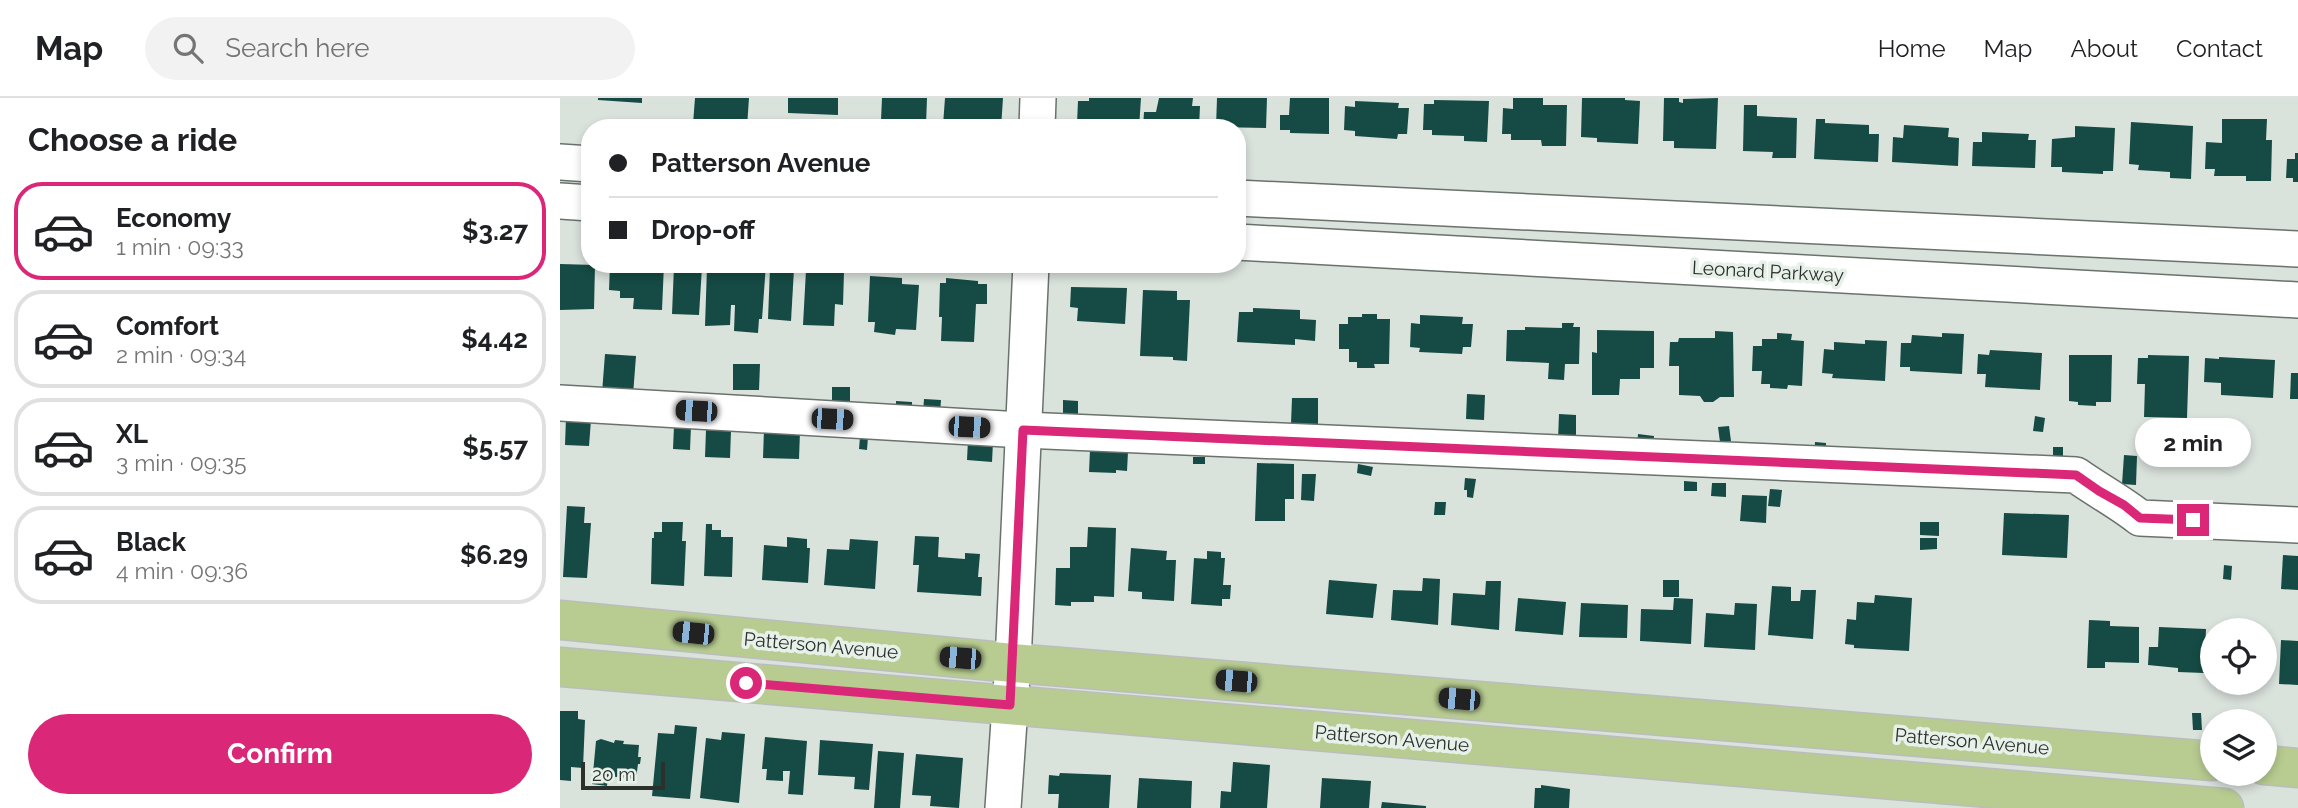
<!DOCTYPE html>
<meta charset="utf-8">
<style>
:root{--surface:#fff;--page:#f2f2f2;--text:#202124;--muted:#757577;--line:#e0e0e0;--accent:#db2777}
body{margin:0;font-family:Raleway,sans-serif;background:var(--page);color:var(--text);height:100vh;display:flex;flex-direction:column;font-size:26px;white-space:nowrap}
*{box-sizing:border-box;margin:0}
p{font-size:23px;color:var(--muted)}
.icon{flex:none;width:38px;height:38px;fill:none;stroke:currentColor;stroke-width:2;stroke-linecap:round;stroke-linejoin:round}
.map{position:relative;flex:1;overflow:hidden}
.panel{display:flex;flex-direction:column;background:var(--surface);width:560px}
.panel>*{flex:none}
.guide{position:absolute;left:21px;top:21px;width:665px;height:154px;border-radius:28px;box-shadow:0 4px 10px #0003;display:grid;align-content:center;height:154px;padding:0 28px;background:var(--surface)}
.tools{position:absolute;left:1640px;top:520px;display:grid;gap:14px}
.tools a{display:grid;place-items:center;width:77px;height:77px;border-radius:50%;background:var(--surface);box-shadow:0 4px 10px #0003;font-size:35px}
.scale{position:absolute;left:21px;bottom:18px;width:84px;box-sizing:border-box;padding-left:7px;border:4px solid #2c302d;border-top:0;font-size:19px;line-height:24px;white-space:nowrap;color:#2c302d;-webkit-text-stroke:5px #e7f0e9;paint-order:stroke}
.end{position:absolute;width:32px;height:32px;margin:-16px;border:9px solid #db2777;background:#fff;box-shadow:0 0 0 4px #fff}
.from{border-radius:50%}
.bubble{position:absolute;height:49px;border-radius:24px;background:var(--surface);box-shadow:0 4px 10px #0003;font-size:23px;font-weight:700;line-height:49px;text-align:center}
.car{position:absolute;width:21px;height:42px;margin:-21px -10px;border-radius:9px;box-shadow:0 0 5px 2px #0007;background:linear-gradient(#222 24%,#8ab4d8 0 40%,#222 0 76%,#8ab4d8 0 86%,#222 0)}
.guide b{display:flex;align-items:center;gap:24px;height:66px;font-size:26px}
.guide b+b{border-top:2px solid var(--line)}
.guide i{width:18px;height:18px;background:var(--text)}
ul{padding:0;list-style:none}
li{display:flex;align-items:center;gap:21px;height:98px;margin:0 14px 10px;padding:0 14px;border:4px solid var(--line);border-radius:28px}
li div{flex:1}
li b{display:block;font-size:26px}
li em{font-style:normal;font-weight:700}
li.selected{border-color:var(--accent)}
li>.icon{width:63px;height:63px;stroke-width:1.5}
h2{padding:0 28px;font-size:32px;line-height:84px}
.button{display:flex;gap:14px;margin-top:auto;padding:14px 28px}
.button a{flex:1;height:80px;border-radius:42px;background:var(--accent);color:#fff;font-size:28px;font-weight:700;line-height:80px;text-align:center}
header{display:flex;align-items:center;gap:42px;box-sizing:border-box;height:98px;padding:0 35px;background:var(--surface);border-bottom:2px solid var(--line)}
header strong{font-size:33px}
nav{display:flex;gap:38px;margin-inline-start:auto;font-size:24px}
.search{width:490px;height:63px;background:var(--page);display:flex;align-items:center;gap:18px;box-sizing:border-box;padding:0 24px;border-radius:38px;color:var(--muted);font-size:26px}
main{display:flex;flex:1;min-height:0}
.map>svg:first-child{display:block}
</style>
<header>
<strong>Map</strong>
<div class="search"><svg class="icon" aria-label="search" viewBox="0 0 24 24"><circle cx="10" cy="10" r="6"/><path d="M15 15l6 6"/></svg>Search here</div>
<nav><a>Home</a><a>Map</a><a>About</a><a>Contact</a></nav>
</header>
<main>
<section class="panel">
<h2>Choose a ride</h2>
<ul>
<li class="selected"><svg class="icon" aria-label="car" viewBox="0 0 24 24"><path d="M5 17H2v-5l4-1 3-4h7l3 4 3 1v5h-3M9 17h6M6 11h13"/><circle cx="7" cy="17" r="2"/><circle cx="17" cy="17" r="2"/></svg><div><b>Economy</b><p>1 min · 09:33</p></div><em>$3.27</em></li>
<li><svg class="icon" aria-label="car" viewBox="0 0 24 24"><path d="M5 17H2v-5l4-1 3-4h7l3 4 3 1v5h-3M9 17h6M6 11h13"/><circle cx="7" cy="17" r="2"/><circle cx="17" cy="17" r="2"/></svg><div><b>Comfort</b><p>2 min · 09:34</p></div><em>$4.42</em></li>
<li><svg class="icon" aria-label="car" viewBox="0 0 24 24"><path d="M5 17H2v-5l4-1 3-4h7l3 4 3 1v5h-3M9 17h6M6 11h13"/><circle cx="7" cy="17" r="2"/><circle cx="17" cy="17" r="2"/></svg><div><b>XL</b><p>3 min · 09:35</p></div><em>$5.57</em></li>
<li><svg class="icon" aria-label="car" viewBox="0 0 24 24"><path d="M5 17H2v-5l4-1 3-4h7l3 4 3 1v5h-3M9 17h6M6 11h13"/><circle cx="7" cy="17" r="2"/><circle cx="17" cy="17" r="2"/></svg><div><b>Black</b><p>4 min · 09:36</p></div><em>$6.29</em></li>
</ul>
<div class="button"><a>Confirm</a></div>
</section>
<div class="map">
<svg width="1738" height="710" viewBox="0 0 1738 710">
<rect width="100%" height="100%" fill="#dae2dc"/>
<g fill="#154b44">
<polygon points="38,0 82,0 82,5 38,2"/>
<polygon points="135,0 189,0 187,29 133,26"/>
<polygon points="228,0 278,0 278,17 228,15"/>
<polygon points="322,0 367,0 366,27 337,27 337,23 321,22"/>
<polygon points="385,0 443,0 441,30 395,30 395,27 383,27"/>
<polygon points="529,0 581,0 579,30 528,30 528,26 517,25 518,3 529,3"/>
<polygon points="599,0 633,0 632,8 640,8 639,30 583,30 584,14 596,14"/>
<polygon points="657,0 707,0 706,30 656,29"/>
<polygon points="730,0 769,0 769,36 730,35 730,32 720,32 720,17 729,17"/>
<polygon points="953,0 983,0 983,7 1007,7 1006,48 982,48 981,42 951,42 951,36 942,36 943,10 953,11"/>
<polygon points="1022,0 1065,0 1065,2 1080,3 1078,46 1037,44 1037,40 1021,39"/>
<polygon points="1104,0 1119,0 1119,4 1123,5 1123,1 1158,0 1156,51 1114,50 1114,43 1103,43"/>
<polygon points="874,2 929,3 927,44 904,43 904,38 872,37 872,32 863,32 864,6 874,6"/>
<polygon points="795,3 839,5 838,10 849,10 847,36 838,36 837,41 795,38 795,33 784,32 785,8 795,9"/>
<polygon points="1184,7 1197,7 1197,18 1237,20 1236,60 1212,60 1213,54 1183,53"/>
<polygon points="1256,21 1265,21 1265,25 1309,27 1309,36 1319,36 1318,64 1254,61"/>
<polygon points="1662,21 1707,21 1706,42 1712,42 1711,83 1686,83 1686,78 1654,78 1655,71 1645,71 1646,44 1662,45"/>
<polygon points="1571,24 1633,28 1631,81 1610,80 1610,74 1578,72 1579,67 1569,66"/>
<polygon points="1344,27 1389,30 1388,39 1399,40 1398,68 1332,64 1333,39 1343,40"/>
<polygon points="1515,28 1555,30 1553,73 1543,73 1543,76 1502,74 1502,69 1491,69 1492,41 1515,39"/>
<polygon points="1422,34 1469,36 1468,42 1476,42 1475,70 1412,68 1413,44 1422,44"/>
<polygon points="1735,55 1738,55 1738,84 1733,84 1733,80 1726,80 1727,61 1735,61"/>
<polygon points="0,166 35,167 34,211 0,212"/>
<polygon points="50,166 104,166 102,212 73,211 74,200 60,200 60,193 49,192"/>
<polygon points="177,166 206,166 202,221 199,221 198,235 174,233 175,207 171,207 170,227 145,228 147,169 173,169"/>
<polygon points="114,168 142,169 139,217 112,216"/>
<polygon points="210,170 234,171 231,223 208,221"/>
<polygon points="246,172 284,174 283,207 275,206 274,228 243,227"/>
<polygon points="310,178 342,180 342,186 359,187 356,232 336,231 335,237 314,234 315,224 308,224"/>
<polygon points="386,180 418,183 418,186 427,186 427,206 416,206 414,244 381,243 382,219 379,219 380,185 386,185"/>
<polygon points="511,189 567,190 565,226 517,223 518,210 510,209"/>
<polygon points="583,192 617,193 617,202 630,202 627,263 613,262 613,259 580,258"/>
<polygon points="693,210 740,212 740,221 756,222 755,243 735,241 735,247 677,244 679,214 693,214"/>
<polygon points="802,216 817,216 817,221 830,221 829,266 814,266 815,270 797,270 797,264 789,264 789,251 779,251 779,226 788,226 788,219 802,219"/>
<polygon points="860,217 903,219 902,226 913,226 911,249 903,249 902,256 859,254 860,250 850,249 851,225 860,226"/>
<polygon points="1002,225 1014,225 1013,229 1020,229 1019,266 1005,266 1004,282 988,281 989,265 946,263 947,232 965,232 965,229 1002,230"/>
<polygon points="1037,232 1094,233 1094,270 1080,270 1080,281 1060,281 1059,297 1032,297 1032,254 1037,255"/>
<polygon points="1155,233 1173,234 1174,299 1160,299 1153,304 1144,304 1140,298 1119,297 1119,268 1109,268 1110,244 1118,244 1119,240 1155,240"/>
<polygon points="1217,235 1232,236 1231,242 1244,243 1242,288 1228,287 1227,291 1210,290 1210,286 1201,286 1202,273 1192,273 1193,248 1202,248 1202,241 1217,241"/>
<polygon points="1382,235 1404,236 1402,276 1350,273 1350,269 1340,269 1341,245 1351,245 1352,237 1382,239"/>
<polygon points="1305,242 1327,243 1325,283 1272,280 1273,276 1262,275 1264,251 1274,252 1274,244 1305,246"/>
<polygon points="1430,252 1482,255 1480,292 1425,289 1426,276 1417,276 1418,256 1429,257"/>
<polygon points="45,256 76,258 73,297 42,295"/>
<polygon points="1509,257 1552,257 1551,304 1536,304 1536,308 1518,307 1518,304 1509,303"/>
<polygon points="1588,257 1629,258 1627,320 1584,319 1585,286 1577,286 1578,260 1588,260"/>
<polygon points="1659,259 1715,262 1713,300 1661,297 1661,285 1644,284 1645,260 1659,261"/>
<polygon points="173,266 200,266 199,292 173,292"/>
<polygon points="1731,275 1738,275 1738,301 1730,301"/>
<polygon points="272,289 290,289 290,304 272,303"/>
<polygon points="907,296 925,297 924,322 906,321"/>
<polygon points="732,300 758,300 758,326 731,326"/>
<polygon points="364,301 381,302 380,315 363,314"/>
<polygon points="503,302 518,303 518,317 503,317"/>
<polygon points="336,303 352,304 352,313 336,312"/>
<polygon points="999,316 1016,317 1016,342 998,342"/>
<polygon points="1475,318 1485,320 1483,334 1473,333"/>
<polygon points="6,320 31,322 29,348 5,347"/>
<polygon points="114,328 131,328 130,352 113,351"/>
<polygon points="1169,328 1171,343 1160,344 1158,329"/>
<polygon points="204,331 240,333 239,361 203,360"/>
<polygon points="146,332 171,333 170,360 145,359"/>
<polygon points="1078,336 1094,338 1093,350 1077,349"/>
<polygon points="300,339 308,339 307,352 299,351"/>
<polygon points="408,342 433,344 432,364 407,362"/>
<polygon points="1255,344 1266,345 1266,360 1254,359"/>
<polygon points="1493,349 1503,349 1503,364 1493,363"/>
<polygon points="530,352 568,354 567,373 556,372 556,375 529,374"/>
<polygon points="1564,357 1577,358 1576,387 1562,386"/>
<rect x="633" y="359" width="12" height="7"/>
<polygon points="697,365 734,366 734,401 725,401 725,423 695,423"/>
<polygon points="798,366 813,369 811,378 797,375"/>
<polygon points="742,376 756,376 754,403 741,402"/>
<polygon points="905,380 916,381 913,400 907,399 907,392 904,392"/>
<polygon points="1124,383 1137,384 1137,393 1124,393"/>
<polygon points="1152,385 1166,385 1166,399 1151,398"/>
<polygon points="1210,391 1222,392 1220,409 1208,408"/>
<polygon points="1182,397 1207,398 1206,425 1180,423"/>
<polygon points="875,404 886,404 885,417 874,417"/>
<polygon points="7,408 25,409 24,425 31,425 27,480 3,479"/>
<polygon points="1444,415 1509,417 1507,460 1442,457"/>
<polygon points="102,424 123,424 122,443 126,443 124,488 91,486 92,440 94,440 94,434 102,434"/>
<polygon points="1360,424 1379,424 1379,438 1360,437"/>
<polygon points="146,426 152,426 152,432 161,432 161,439 173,439 172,479 144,478"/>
<polygon points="528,429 556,430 554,499 534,498 534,504 511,504 511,508 495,507 496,470 510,470 510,449 527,449"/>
<polygon points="355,438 379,439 378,459 405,461 405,455 420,456 418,479 422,479 421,498 357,494 359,467 353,467"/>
<polygon points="227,439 247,441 247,450 250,450 248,485 202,482 204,447 227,449"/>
<polygon points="1360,440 1377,440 1377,451 1360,452"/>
<polygon points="290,441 318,443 315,491 264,487 267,451 289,452"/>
<polygon points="571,450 607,453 606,462 616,462 614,503 582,501 582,494 568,493"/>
<polygon points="647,453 661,454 661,460 665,460 663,487 671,487 670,501 662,501 662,508 631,506 634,460 647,461"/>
<polygon points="1723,457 1738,458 1738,492 1721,491"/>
<polygon points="1664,467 1672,468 1671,482 1663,481"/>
<polygon points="863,480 880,481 878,527 831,522 833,492 862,493"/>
<polygon points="769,482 817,486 813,520 766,516"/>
<rect x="1103" y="482" width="16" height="17"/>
<polygon points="926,483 941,483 939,532 891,527 893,495 925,497"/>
<polygon points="1212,488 1231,489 1231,503 1240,503 1241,492 1256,492 1253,541 1208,537"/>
<polygon points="1315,497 1352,500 1349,553 1294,550 1294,547 1285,546 1287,521 1296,522 1297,504 1314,505"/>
<polygon points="958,500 1006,504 1003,537 955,533"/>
<polygon points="1114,500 1133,501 1131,546 1080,543 1081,511 1113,512"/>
<polygon points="1021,505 1068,507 1067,540 1019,539"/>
<polygon points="1175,505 1197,506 1195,552 1144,549 1146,515 1174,517"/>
<polygon points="1529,522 1550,523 1550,528 1579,529 1579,565 1545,564 1545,570 1527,570"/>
<polygon points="1599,529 1646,531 1644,575 1618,574 1618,570 1588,567 1589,549 1598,549"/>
<polygon points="1721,542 1738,543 1738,587 1719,586"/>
<polygon points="0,613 18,613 18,621 25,622 23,670 11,669 11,683 0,682"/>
<polygon points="1632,615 1641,615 1642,632 1633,632"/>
<polygon points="115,627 137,629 130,701 92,698 98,635 114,636"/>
<polygon points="162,634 185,636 179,705 140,700 146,640 161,642"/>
<polygon points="205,639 247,643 243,697 228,696 230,673 223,673 223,683 206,682 207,671 202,671"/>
<polygon points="41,641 54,645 55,642 64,643 63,646 79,647 78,659 81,659 80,666 78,666 76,681 48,678 47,688 32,686 36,643"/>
<polygon points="260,642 313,646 309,692 294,691 295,679 258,677"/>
<polygon points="318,653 344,655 340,710 314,710"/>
<polygon points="356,656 403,660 399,710 370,708 371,698 352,697"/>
<polygon points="673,664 710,667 707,710 660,710 661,693 671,694"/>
<polygon points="500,675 551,677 549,710 498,710 499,696 488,696 489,677 499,678"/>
<polygon points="579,680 632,683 631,710 577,710"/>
<polygon points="762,680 811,683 809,710 760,710"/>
<polygon points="981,687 1010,691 1009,710 974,710 975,690 981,690"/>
<polygon points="822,704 866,708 866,710 821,710"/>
</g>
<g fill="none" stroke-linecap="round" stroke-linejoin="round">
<g stroke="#6a726c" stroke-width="38">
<g id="minor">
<polyline points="477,30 478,0"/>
<polyline points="0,64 30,66"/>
<polyline points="677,100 1738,151"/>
<polyline points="0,103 30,105"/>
<polyline points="677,144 1738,202"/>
<path d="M 0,305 L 463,332 L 1516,377 C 1537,392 1560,404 1580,420 L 1738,427"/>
<polyline points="443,710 453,565 471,166"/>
</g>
</g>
<g stroke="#bbbdbc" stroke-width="41">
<g id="major">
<polyline points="0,522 453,565 1652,663"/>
<polyline points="0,569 1664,710"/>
<polyline points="1704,667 1738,670"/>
</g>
</g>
<use href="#minor" stroke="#fff" stroke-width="35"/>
<use href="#major" stroke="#b8cc91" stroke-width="38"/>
</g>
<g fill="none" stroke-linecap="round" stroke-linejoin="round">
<polyline stroke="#db2777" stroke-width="9" points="186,585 450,607 463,332 1516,377 1539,393 1564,407 1580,420 1633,422"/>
</g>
<g text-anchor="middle" stroke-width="7" stroke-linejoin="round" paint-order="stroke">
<g font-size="19" fill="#2c302d" stroke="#e7f0e9">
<text transform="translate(1208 173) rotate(3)" y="7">Leonard Parkway</text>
<text transform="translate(261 547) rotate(5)" y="7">Patterson Avenue</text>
<text transform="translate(832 640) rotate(5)" y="7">Patterson Avenue</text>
<text transform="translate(1412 643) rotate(5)" y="7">Patterson Avenue</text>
</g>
</g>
</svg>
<div class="tools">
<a><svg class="icon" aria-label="locate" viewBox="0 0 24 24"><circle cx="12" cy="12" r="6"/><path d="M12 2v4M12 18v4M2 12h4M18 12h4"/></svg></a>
<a><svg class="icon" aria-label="layers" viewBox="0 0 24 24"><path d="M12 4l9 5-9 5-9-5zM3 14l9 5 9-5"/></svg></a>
</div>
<div class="scale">20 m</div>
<i class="end from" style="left:186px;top:585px"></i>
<i class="end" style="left:1633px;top:422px"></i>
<div class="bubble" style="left:1575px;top:320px;width:116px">2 min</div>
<i class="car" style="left:136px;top:313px;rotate:273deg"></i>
<i class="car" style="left:272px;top:321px;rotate:93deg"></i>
<i class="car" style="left:409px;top:329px;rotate:93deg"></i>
<i class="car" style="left:133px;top:535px;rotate:276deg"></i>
<i class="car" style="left:400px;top:560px;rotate:275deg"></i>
<i class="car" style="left:676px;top:583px;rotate:275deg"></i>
<i class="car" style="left:899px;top:601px;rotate:275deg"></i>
<div class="guide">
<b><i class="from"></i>Patterson Avenue</b>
<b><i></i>Drop-off</b>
</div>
</div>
</main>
